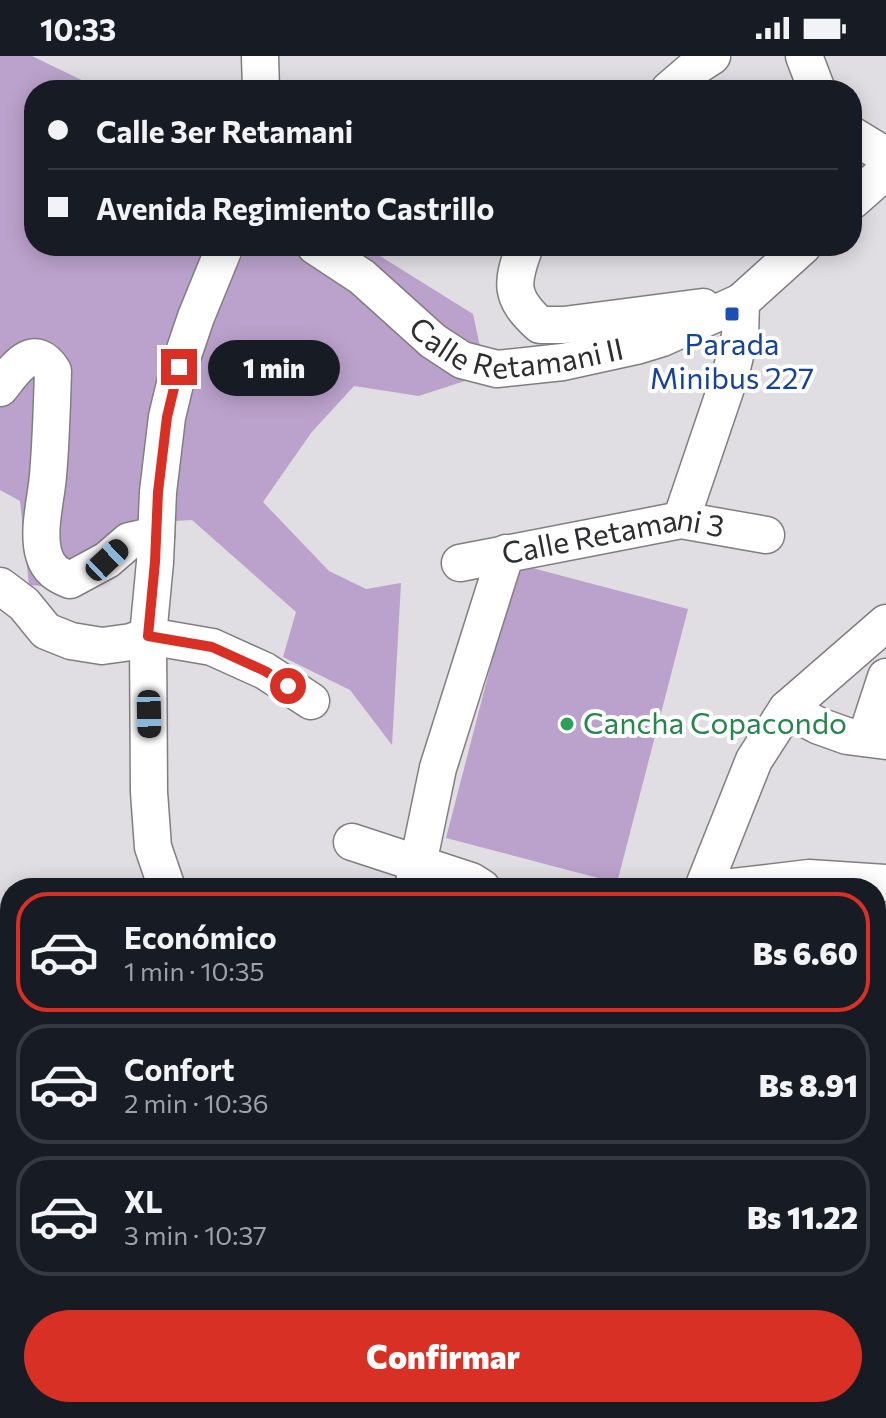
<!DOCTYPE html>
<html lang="es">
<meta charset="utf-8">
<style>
:root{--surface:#171b24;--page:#242831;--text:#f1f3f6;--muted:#9ea1a6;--line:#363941;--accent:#d93025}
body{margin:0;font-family:Commissioner,sans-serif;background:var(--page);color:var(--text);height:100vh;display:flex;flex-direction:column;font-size:30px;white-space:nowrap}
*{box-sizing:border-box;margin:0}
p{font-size:26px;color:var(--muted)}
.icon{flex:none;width:44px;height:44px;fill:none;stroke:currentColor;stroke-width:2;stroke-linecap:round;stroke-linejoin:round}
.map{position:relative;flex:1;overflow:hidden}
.details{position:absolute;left:0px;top:822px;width:886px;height:540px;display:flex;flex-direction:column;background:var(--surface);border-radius:32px 32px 0 0;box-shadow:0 4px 20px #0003}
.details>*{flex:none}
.hud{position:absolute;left:24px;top:24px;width:838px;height:176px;border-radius:32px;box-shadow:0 4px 20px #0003;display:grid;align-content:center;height:176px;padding:0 24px;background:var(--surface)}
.end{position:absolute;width:36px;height:36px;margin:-18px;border:10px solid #d93025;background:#fff;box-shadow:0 0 0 4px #fff}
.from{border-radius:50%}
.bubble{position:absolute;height:56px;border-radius:28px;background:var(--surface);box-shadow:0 4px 20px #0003;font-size:26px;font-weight:800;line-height:56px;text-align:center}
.car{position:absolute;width:24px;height:48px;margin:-24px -12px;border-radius:10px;box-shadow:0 0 6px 2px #0007;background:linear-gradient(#222 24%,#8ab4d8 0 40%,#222 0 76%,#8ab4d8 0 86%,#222 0)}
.hud b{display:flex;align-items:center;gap:28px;height:76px;font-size:30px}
.hud b+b{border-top:2px solid var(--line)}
.hud i{width:20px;height:20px;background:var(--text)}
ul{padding:14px 0 0;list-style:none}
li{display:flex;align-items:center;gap:24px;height:120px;margin:0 16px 12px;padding:0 8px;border:4px solid var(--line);border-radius:32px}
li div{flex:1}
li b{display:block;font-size:30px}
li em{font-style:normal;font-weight:800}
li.current{border-color:var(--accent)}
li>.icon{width:72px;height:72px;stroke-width:1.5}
.primary-button{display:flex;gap:16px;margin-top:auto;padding:16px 24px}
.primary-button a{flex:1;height:92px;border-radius:48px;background:var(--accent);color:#fff;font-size:32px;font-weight:800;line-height:92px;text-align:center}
.status{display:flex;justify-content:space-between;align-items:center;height:56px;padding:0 40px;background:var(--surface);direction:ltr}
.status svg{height:22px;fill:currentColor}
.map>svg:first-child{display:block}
</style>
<div class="status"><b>10:33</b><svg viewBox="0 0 49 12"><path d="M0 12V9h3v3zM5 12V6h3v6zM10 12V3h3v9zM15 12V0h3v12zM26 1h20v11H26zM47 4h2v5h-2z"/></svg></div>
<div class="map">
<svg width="886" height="1362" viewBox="0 0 886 1362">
<rect width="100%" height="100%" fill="#e0dee2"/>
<g fill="#bba2cc">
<polygon points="0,0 32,0 102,34 34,34 34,190 205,190 157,329 141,418 137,498 91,534 29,529 20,445 0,434"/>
<polygon points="247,190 364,190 473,258 486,318 419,340 354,330 311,377 263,446 329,515 366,533 401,527 392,689 350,634 283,601 296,556 192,464 173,465 181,379 205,280"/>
<polygon points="517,508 688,553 617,827 446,782"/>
</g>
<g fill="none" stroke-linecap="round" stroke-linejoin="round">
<g stroke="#807e81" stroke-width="39">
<g id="minor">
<polyline points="260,0 261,34"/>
<polyline points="804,0 817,34"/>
<polyline points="669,34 698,9 712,0"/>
<polyline points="852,79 886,100"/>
<polyline points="852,145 886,115"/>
<path id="s1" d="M 315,190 L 362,221 L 433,285 L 462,304 L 497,313 L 563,306 L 636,290 L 662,282 L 741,246"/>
<path d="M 525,190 C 511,227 509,241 540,269 L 564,269 L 703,251"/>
<path d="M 0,332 C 14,315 33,283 53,315 C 52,350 51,385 48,420 C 46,444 37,475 44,499 C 48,513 57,519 70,524 L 107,504 L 129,485 L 156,479"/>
<polyline points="681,464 730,320 740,280 741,246 803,190"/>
<path id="s2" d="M 460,507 L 681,464 L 766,479"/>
<polyline points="0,530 24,548 46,575 71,585 102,590 131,586 148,580 212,591 265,615 311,645"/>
<polyline points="787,653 819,670 847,680 886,685"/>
<polyline points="866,682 886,621"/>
<polyline points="352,786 471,825 482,832"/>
<polyline points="167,832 153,791 149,736 148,580 155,506 158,436 167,361 179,311 196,261 225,190"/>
<polyline points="413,832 438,712 506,497"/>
<polyline points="703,832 754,704 787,653 886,567"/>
<polyline points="724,832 809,822 886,827"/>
<polyline points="876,1052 886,1052"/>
<polyline points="681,1352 685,1362"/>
<polyline points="132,1362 133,1352"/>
<polyline points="352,1362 353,1352"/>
<polyline points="475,1362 475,1352"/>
<polyline points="626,1362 640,1352"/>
</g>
</g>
<use href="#minor" stroke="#fff" stroke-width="36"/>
</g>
<polygon fill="#818082" points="492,1352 542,1352 559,1353 553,1362 544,1362 487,1359"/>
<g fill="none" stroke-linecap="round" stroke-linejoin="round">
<polyline stroke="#d93025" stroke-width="10" points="179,311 167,361 158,436 155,506 148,580 212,591 265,615 288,630"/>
</g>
<rect fill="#1a4fb4" stroke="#fff" stroke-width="3" x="724" y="250" width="16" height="16" rx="4"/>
<circle fill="#2e9e5b" stroke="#fff" stroke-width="3" cx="567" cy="668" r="8"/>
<g text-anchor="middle" stroke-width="8" stroke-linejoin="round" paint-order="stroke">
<g font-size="30" fill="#2e2d2f" stroke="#fff">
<text dy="10" stroke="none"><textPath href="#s1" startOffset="238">Calle Retamani II</textPath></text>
<text dy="10" stroke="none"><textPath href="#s2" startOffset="156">Calle Retamani 3</textPath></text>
</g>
<g font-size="30" fill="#164399" stroke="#fff">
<text x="732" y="299">Parada<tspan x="732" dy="34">Minibus 227</tspan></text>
</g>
<g font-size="30" fill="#27864d" stroke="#fff" text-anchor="start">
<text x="583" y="678">Cancha Copacondo</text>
</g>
</g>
</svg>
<i class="end from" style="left:288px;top:630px"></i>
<i class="end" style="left:179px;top:311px"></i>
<div class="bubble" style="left:208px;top:284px;width:132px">1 min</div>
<i class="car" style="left:107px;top:504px;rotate:47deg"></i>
<i class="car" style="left:149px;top:658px;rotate:179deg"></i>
<div class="hud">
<b><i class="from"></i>Calle 3er Retamani</b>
<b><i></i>Avenida Regimiento Castrillo</b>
</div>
<section class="details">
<ul>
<li class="current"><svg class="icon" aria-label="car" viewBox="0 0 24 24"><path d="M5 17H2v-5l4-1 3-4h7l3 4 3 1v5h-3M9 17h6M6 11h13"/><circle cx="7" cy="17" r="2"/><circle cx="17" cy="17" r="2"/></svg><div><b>Económico</b><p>1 min · 10:35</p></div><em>Bs 6.60</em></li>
<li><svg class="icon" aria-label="car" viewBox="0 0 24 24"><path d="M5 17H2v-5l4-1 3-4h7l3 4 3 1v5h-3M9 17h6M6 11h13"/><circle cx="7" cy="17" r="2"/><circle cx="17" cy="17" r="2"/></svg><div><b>Confort</b><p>2 min · 10:36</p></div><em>Bs 8.91</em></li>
<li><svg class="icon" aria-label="car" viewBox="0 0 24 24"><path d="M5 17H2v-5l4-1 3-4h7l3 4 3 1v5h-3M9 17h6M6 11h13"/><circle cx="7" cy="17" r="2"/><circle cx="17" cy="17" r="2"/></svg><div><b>XL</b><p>3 min · 10:37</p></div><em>Bs 11.22</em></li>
</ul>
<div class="primary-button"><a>Confirmar</a></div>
</section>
</div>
